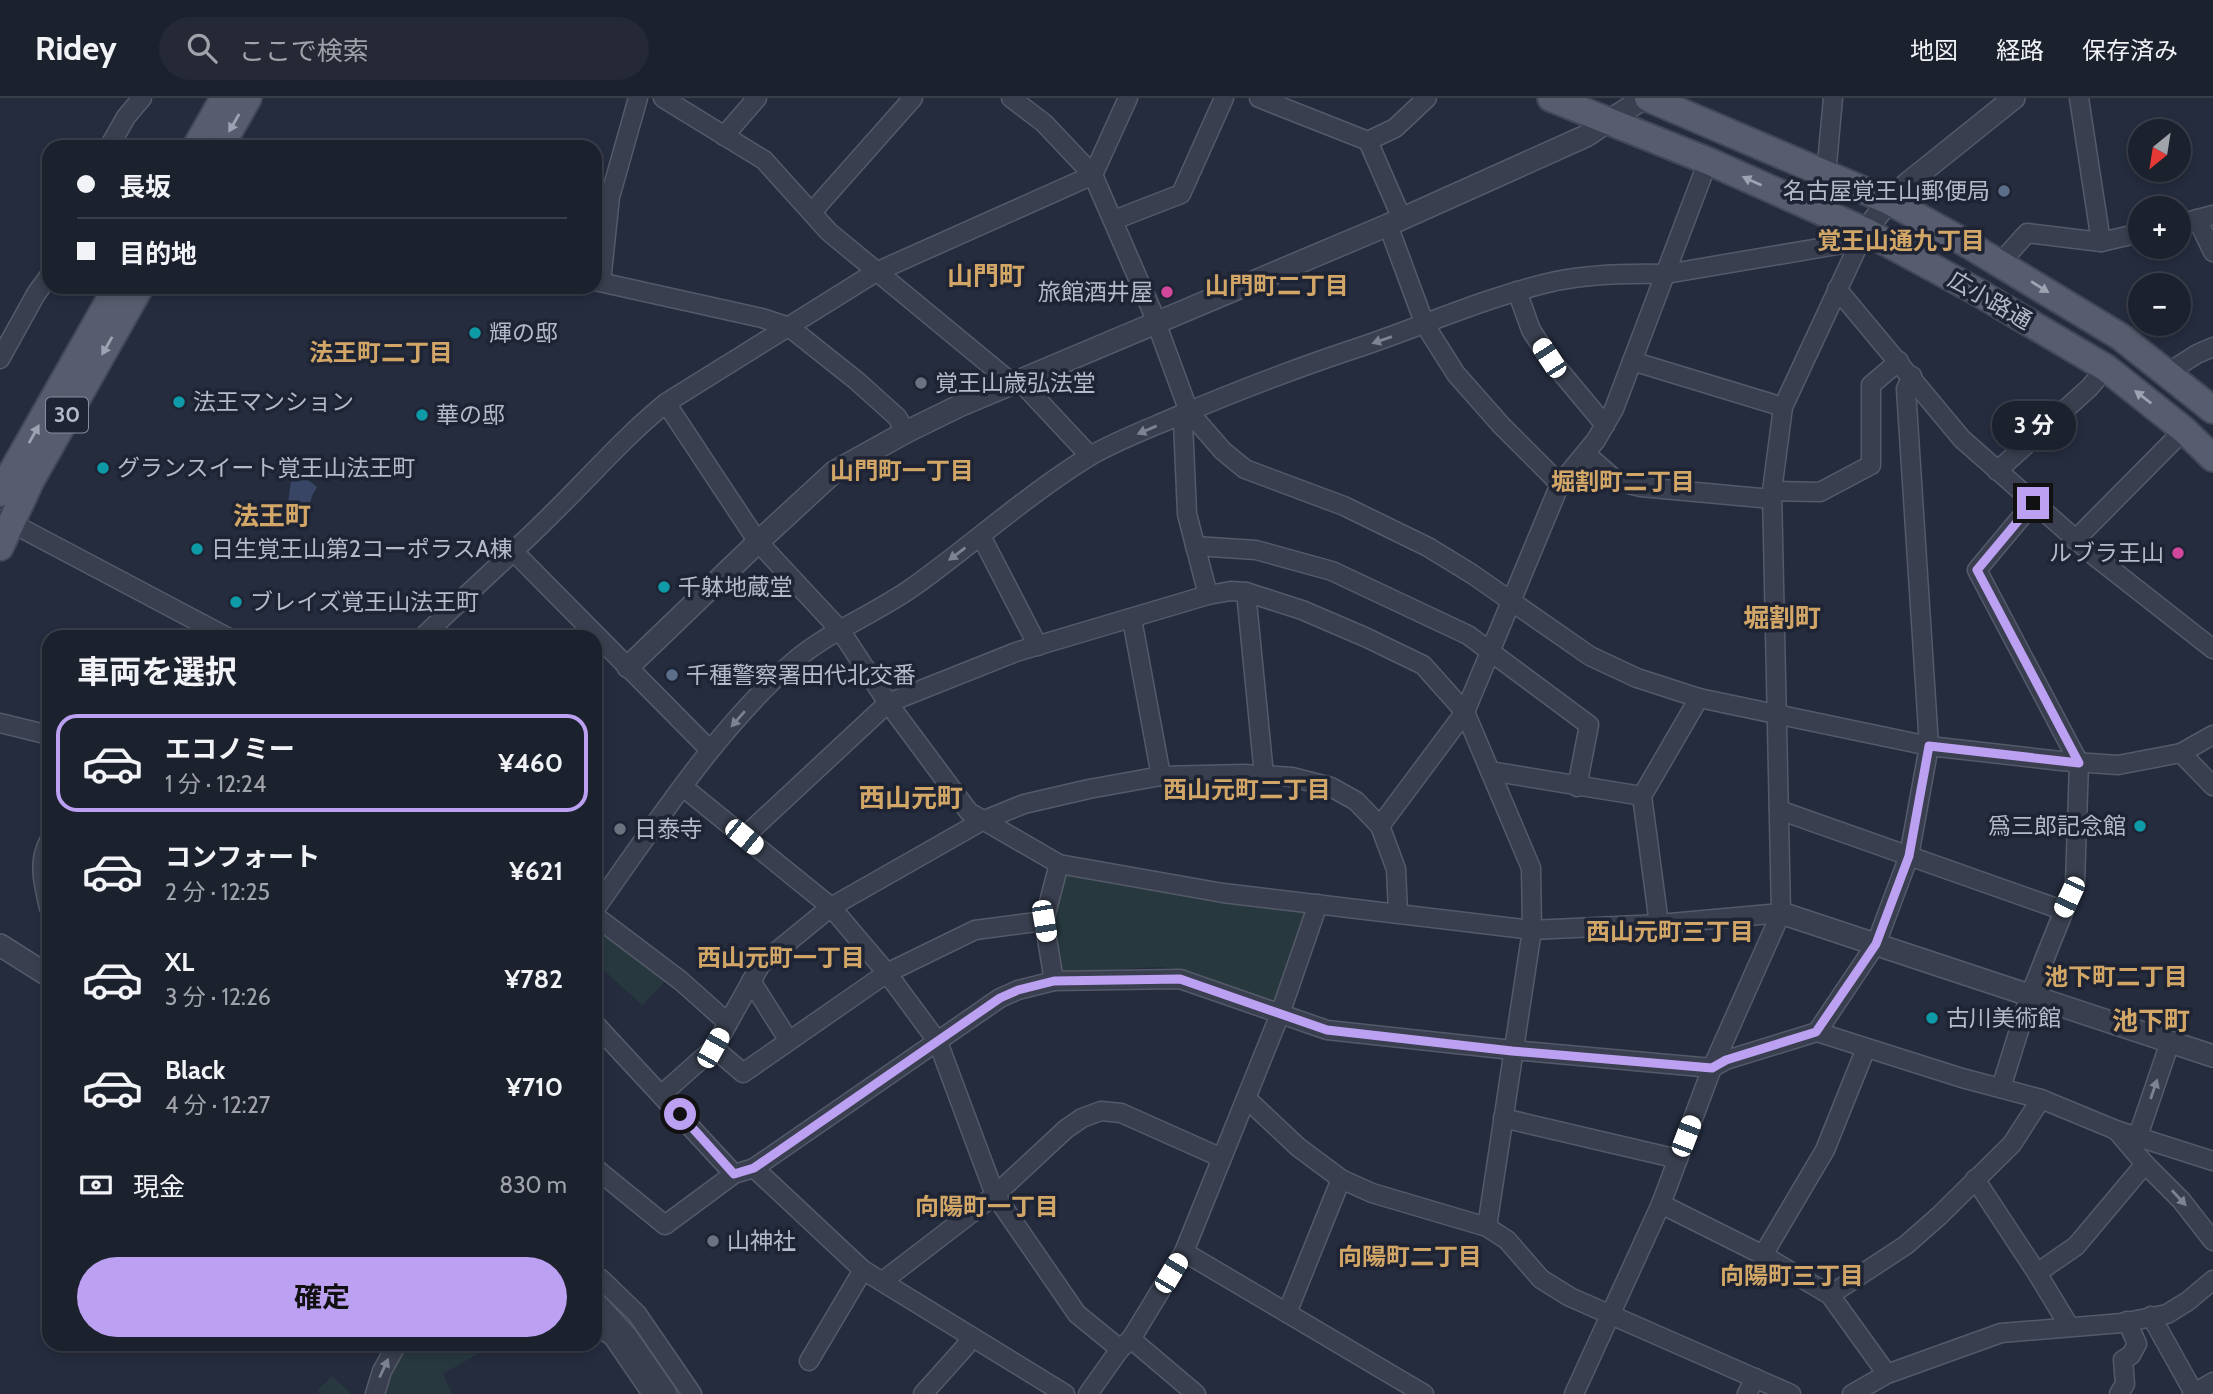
<!DOCTYPE html>
<html lang="ja">
<meta charset="utf-8">
<style>
:root{--surface:#1c212e;--page:#252936;--text:#f1f3f6;--muted:#a0a3aa;--line:#3a3e4a;--accent:#bca0f2}
body{margin:0;font-family:Cabin,"Noto Sans JP",sans-serif;background:var(--page);color:var(--text);height:100vh;display:flex;flex-direction:column;font-size:26px;white-space:nowrap}
*{box-sizing:border-box;margin:0}
p{font-size:23px;color:var(--muted)}
.icon{flex:none;width:38px;height:38px;fill:none;stroke:currentColor;stroke-width:2;stroke-linecap:round;stroke-linejoin:round}
.map{position:relative;flex:1;overflow:hidden}
.details{position:absolute;left:42px;top:532px;width:560px;height:721px;display:flex;flex-direction:column;background:var(--surface);border-radius:21px;box-shadow:0 4px 10px #0003,0 0 0 2px var(--line)}
.details>*{flex:none}
.banner{position:absolute;left:42px;top:42px;width:560px;height:154px;border-radius:21px;box-shadow:0 4px 10px #0003,0 0 0 2px var(--line);display:grid;align-content:center;height:154px;padding:0 35px;background:var(--surface)}
.needle{width:46px;rotate:210deg}
.fabs{position:absolute;left:2128px;top:21px;display:grid;gap:14px}
.fabs a{display:grid;place-items:center;width:63px;height:63px;border-radius:50%;background:var(--surface);box-shadow:0 4px 10px #0003,0 0 0 2px var(--line);font-size:35px}
.end{position:absolute;width:32px;height:32px;margin:-16px;border:9px solid #bca0f2;background:#111;box-shadow:0 0 0 4px #111}
.from{border-radius:50%}
.bubble{position:absolute;height:49px;border-radius:24px;background:var(--surface);box-shadow:0 4px 10px #0003,0 0 0 2px var(--line);font-size:23px;font-weight:700;line-height:49px;text-align:center}
.car{position:absolute;width:21px;height:42px;margin:-21px -10px;border-radius:9px;box-shadow:0 0 5px 2px #0007;background:linear-gradient(#fff 24%,#345 0 40%,#fff 0 76%,#345 0 86%,#fff 0)}
.banner b{display:flex;align-items:center;gap:24px;height:66px;font-size:26px}
.banner b+b{border-top:2px solid var(--line)}
.banner i{width:18px;height:18px;background:var(--text)}
ul{padding:0;list-style:none}
li{display:flex;align-items:center;gap:21px;height:98px;margin:0 14px 10px;padding:0 21px;border:4px solid transparent;border-radius:21px}
li div{flex:1}
li b{display:block;font-size:26px}
li em{font-style:normal;font-weight:700}
li.on{border-color:var(--accent)}
li>.icon{width:63px;height:63px;stroke-width:1.5}
h2{padding:0 35px;font-size:32px;line-height:84px}
.pay{display:flex;align-items:center;gap:18px;height:77px;padding:0 35px;font-size:26px}
.pay p{margin-inline-start:auto}
.button{display:flex;gap:14px;margin-top:auto;padding:14px 35px}
.button a{flex:1;height:80px;border-radius:42px;background:var(--accent);color:#111;font-size:28px;font-weight:700;line-height:80px;text-align:center}
header{display:flex;align-items:center;gap:42px;box-sizing:border-box;height:98px;padding:0 35px;background:var(--surface);border-bottom:2px solid var(--line)}
header strong{font-size:33px}
nav{display:flex;gap:38px;margin-inline-start:auto;font-size:24px}
.search{width:490px;height:63px;background:var(--page);display:flex;align-items:center;gap:18px;box-sizing:border-box;padding:0 24px;border-radius:38px;color:var(--muted);font-size:26px}
.map>svg:first-child{display:block}
</style>
<header>
<strong>Ridey</strong>
<div class="search"><svg class="icon" aria-label="search" viewBox="0 0 24 24"><circle cx="10" cy="10" r="6"/><path d="M15 15l6 6"/></svg>ここで検索</div>
<nav><a>地図</a><a>経路</a><a>保存済み</a></nav>
</header>
<div class="map">
<svg width="2213" height="1296" viewBox="0 0 2213 1296">
<rect width="100%" height="100%" fill="#252c3e"/>
<g fill="#27393f">
<polygon points="1067,775 1305,811 1309,817 1275,905 1185,873 1161,869 1065,874 1057,869 1050,824 1061,779"/>
<polygon points="600,831 666,882 642,907 595,864 595,838"/>
<polygon points="408,1246 494,1246 443,1276 452,1296 385,1296 387,1282"/>
<polygon points="332,1278 351,1296 321,1296 318,1292"/>
</g>
<polygon fill="#394565" points="303,378 317,389 312,398 306,421 286,420 291,383"/>
<g fill="none" stroke-linecap="round" stroke-linejoin="round">
<g stroke="#545a69" stroke-width="21">
<g id="minor">
<polyline points="663,0 764,62 829,134 1012,285"/>
<polyline points="1011,0 1044,25 1093,77 1152,213 1189,314 1223,353 1245,371 1344,408 1428,449 1472,476 1590,558 1637,580 1699,600 1929,648 2061,663 2118,667 2181,655 2213,637"/>
<polyline points="1259,0 1368,43 1402,121"/>
<polyline points="2079,0 2101,144"/>
<polyline points="724,38 757,0"/>
<polyline points="1368,43 1395,30 1427,0"/>
<polyline points="109,49 126,19 142,0"/>
<polyline points="1826,77 1833,0"/>
<polyline points="812,114 913,0"/>
<polyline points="2197,121 2213,154"/>
<polyline points="1114,122 1181,96 1224,0"/>
<polyline points="2179,126 2213,117"/>
<polyline points="1388,127 1425,227 1456,276 1501,327 1560,386"/>
<polyline points="2000,165 2027,135 2101,144 2140,135"/>
<polyline points="595,183 762,220 789,229 857,283 897,319 906,334"/>
<polyline points="601,184 610,99 638,0"/>
<polyline points="1837,191 1962,341 2097,460 2213,551"/>
<polyline points="1517,193 1531,232 1549,260 1605,327"/>
<polyline points="0,261 36,196 49,178"/>
<polyline points="1632,263 1783,309"/>
<polyline points="2167,275 2197,256 2213,249"/>
<polyline points="1019,282 1090,358"/>
<polyline points="666,305 758,444 840,532 888,605 969,714 1059,766 1223,795 1532,832 1659,826 1781,815"/>
<polyline points="1189,314 1183,324 1187,416 1208,497"/>
<polyline points="1586,356 1617,383 1641,389 1772,401"/>
<polyline points="1997,373 2089,290 2106,270"/>
<polyline points="1772,393 1820,394 1871,367 1871,287 1899,263"/>
<polyline points="4,421 227,539"/>
<polyline points="981,438 1038,548"/>
<polyline points="2075,442 2184,332"/>
<polyline points="1195,448 1256,452 1332,473 1468,537 1589,627 1577,689"/>
<polyline points="513,453 710,652"/>
<polyline points="1246,494 1264,677"/>
<polyline points="1132,521 1161,678"/>
<path d="M 423,539 C 465,497 509,459 551,417 C 589,380 624,339 666,305 L 876,174 L 1093,77 L 1128,0"/>
<polyline points="0,625 49,637"/>
<polyline points="2181,655 2213,688"/>
<polyline points="1490,673 1642,698"/>
<polyline points="683,689 831,809 887,875 938,944 995,1097 1077,1216 1120,1251"/>
<polyline points="1779,712 2062,812"/>
<polyline points="1380,728 1465,614 1560,386 1596,342 1614,311 1708,63"/>
<polyline points="744,739 888,605 1016,554 1208,497 1231,493 1246,494 1302,512 1365,539 1423,567 1465,614 1531,770 1532,832 1487,1129"/>
<path d="M 49,743 C 37,765 44,787 49,810"/>
<path d="M 595,811 C 656,726 714,634 793,564 C 829,533 875,516 913,489 C 973,446 1028,396 1090,358 C 1116,343 1145,332 1173,320 C 1234,294 1296,270 1360,249 C 1425,227 1489,198 1556,183 C 1591,176 1630,175 1666,176 L 1837,147 L 1865,133"/>
<polyline points="595,818 681,883 728,925"/>
<polyline points="1659,826 1642,698 1699,600"/>
<polyline points="751,883 789,943"/>
<polyline points="1054,883 1044,823 1059,766"/>
<polyline points="595,926 734,1076"/>
<polyline points="1817,934 1876,846 1909,758 1929,648 1906,291 1912,278"/>
<polyline points="714,950 743,975 887,875 975,832 1044,823"/>
<polyline points="2001,990 2030,897 2075,785 2079,665 1977,472 2033,405"/>
<polyline points="662,996 714,950 761,866 831,809 982,723 1024,706 1089,691 1161,678 1244,676 1292,679 1331,689 1356,703 1380,728 1396,771 1398,815"/>
<polyline points="1247,1001 1298,1049 1341,1081 1372,1095 1487,1129 1507,1142 1541,1181 1570,1199 1791,1296"/>
<polyline points="1503,1020 1678,1061"/>
<polyline points="2116,1032 2145,1066 2181,1102 2213,1143"/>
<polyline points="2138,1038 2170,944"/>
<polyline points="595,1070 665,1127 734,1076 754,1070 1000,900 1018,892 1054,883 1180,881 1327,932 1512,952 1712,970 1726,962 1817,934 1962,980 2041,1001 2116,1032 2213,1063"/>
<polyline points="754,1070 863,1172 1065,1296"/>
<polyline points="1975,1081 2037,1175 2069,1228"/>
<polyline points="1661,1106 1763,1157 1830,1197 1887,1276"/>
<polyline points="1184,1154 1424,1296"/>
<polyline points="1763,1157 1825,1052 1866,950"/>
<polyline points="2037,1175 2076,1148 2145,1066"/>
<polyline points="595,1183 601,1181 637,1216 692,1296"/>
<polyline points="883,1183 995,1097 1066,1031 1082,1020 1101,1013 1121,1015 1222,1060"/>
<polyline points="1830,1197 1906,1147 1939,1118 2012,1046 2041,1001"/>
<polyline points="1287,1215 1341,1081"/>
<polyline points="2151,1218 2194,1295"/>
<polyline points="595,1231 606,1234 613,1239 652,1296"/>
<polyline points="1131,1241 1196,1296"/>
<polyline points="809,1263 863,1172"/>
<polyline points="375,1296 382,1273 397,1246"/>
<polyline points="923,1296 965,1249 971,1239"/>
<polyline points="1088,1296 1120,1251 1131,1241 1184,1154 1280,916 1318,806"/>
<polyline points="1574,1296 1661,1106 1712,970 1781,815 1772,393 1783,309 1865,133"/>
<polyline points="1747,1296 1755,1280"/>
<polyline points="1852,1296 1887,1276 2001,1235 2122,1225 2167,1216 2188,1203 2213,1182"/>
<polyline points="2119,1296 2125,1286 2123,1262 2131,1257 2137,1246 2127,1223"/>
<polyline points="2192,1296 2213,1284"/>
</g>
</g>
<g stroke="#545a69" stroke-width="24">
<g id="tertiary">
<polyline points="1865,133 1889,103 1908,85 2014,0"/>
<polyline points="628,569 758,444 834,374 906,334 959,308 1388,127 1586,38 1644,0"/>
<polyline points="1781,815 2213,958"/>
<polyline points="0,847 49,878"/>
<polyline points="595,1204 626,1238 666,1296"/>
</g>
</g>
<g stroke="#424857" stroke-width="30">
<g id="primary">
<polyline points="1551,0 1708,63 1865,133 1974,192 2106,270 2184,332 2213,360"/>
<polyline points="1648,0 1889,103 1964,144 2121,239 2213,312"/>
<polyline points="196,49 224,0"/>
<polyline points="220,49 248,0"/>
<polyline points="0,395 117,189"/>
<polyline points="0,449 31,382 140,189"/>
</g>
</g>
<use href="#minor" stroke="#393f4e" stroke-width="18"/>
<use href="#tertiary" stroke="#393f4e" stroke-width="21"/>
<use href="#primary" stroke="#575d6e" stroke-width="26"/>
</g>
<defs><path id="oneway-solid" d="M-6-.8H1V-3.2L6.5 0L1 3.2V.8H-6Z" transform="scale(1.75)"/></defs>
<g fill="#9ea3b2">
<use href="#oneway-solid" transform="translate(234 25) rotate(120)"/>
<use href="#oneway-solid" transform="translate(1752 83) rotate(-156)"/>
<use href="#oneway-solid" transform="translate(2040 189) rotate(32)"/>
<use href="#oneway-solid" transform="translate(107 248) rotate(120)"/>
<use href="#oneway-solid" transform="translate(2143 299) rotate(-142)"/>
<use href="#oneway-solid" transform="translate(34 336) rotate(-61)"/>
</g>
<g fill="#7d8392">
<use href="#oneway-solid" transform="translate(1382 242) rotate(161)"/>
<use href="#oneway-solid" transform="translate(1147 332) rotate(157)"/>
<use href="#oneway-solid" transform="translate(957 456) rotate(143)"/>
<use href="#oneway-solid" transform="translate(738 621) rotate(131)"/>
<use href="#oneway-solid" transform="translate(2154 991) rotate(-71)"/>
<use href="#oneway-solid" transform="translate(2179 1100) rotate(47)"/>
<use href="#oneway-solid" transform="translate(384 1270) rotate(-65)"/>
</g>
<g fill="none" stroke-linecap="round" stroke-linejoin="round">
<polyline stroke="#bca0f2" stroke-width="9" points="680,1016 734,1076 754,1070 1000,900 1018,892 1054,883 1180,881 1327,932 1512,953 1712,970 1726,962 1816,934 1876,846 1909,758 1929,648 2079,665 1977,472 2033,405"/>
</g>
<g fill="#5c6f8a" stroke="#1e2433" stroke-width="2.5">
<circle cx="2004" cy="93" r="7"/>
<circle cx="672" cy="577" r="7"/>
</g>
<g fill="#d1479c" stroke="#1e2433" stroke-width="2.5">
<circle cx="1167" cy="194" r="7"/>
<circle cx="2178" cy="455" r="7"/>
</g>
<g fill="#0f9aa8" stroke="#1e2433" stroke-width="2.5">
<circle cx="475" cy="235" r="7"/>
<circle cx="179" cy="304" r="7"/>
<circle cx="422" cy="317" r="7"/>
<circle cx="103" cy="370" r="7"/>
<circle cx="197" cy="451" r="7"/>
<circle cx="664" cy="489" r="7"/>
<circle cx="236" cy="504" r="7"/>
<circle cx="2140" cy="728" r="7"/>
<circle cx="1932" cy="920" r="7"/>
</g>
<g fill="#6b7280" stroke="#1e2433" stroke-width="2.5">
<circle cx="921" cy="285" r="7"/>
<circle cx="620" cy="731" r="7"/>
<circle cx="713" cy="1143" r="7"/>
</g>
<g text-anchor="middle" stroke-width="7" stroke-linejoin="round" paint-order="stroke">
<rect fill="#1e2433" stroke="#888d9c" stroke-width="2" x="46" y="299.5" width="42" height="35" rx="5"/>
<g font-size="21" font-weight="bold" fill="#b5bac9">
<text x="67" y="324">30</text>
</g>
<g font-size="23" fill="#b5bac9" stroke="#1e2433" text-anchor="start">
<text x="1990" y="101" text-anchor="end">名古屋覚王山郵便局</text>
<text x="1153" y="202" text-anchor="end">旅館酒井屋</text>
<text x="489" y="243">輝の邸</text>
<text x="935" y="293">覚王山歳弘法堂</text>
<text x="193" y="312">法王マンション</text>
<text x="436" y="325">華の邸</text>
<text x="117" y="378">グランスイート覚王山法王町</text>
<text x="211" y="459">日生覚王山第2コーポラスA棟</text>
<text x="2164" y="463" text-anchor="end">ルブラ王山</text>
<text x="678" y="497">千躰地蔵堂</text>
<text x="250" y="512">ブレイズ覚王山法王町</text>
<text x="686" y="585">千種警察署田代北交番</text>
<text x="2126" y="736" text-anchor="end">爲三郎記念館</text>
<text x="634" y="739">日泰寺</text>
<text x="1946" y="928">古川美術館</text>
<text x="727" y="1151">山神社</text>
</g>
<g font-size="23" fill="#b5bac9" stroke="#1e2433">
<text transform="translate(1990 202) rotate(30)" y="8">広小路通</text>
</g>
<g font-size="24" font-weight="bold" fill="#d2a667" stroke="#1e2433">
<text x="1901" y="151">覚王山通九丁目</text>
<text x="1277" y="196">山門町二丁目</text>
<text x="381" y="263">法王町二丁目</text>
<text x="902" y="381">山門町一丁目</text>
<text x="1623" y="392">堀割町二丁目</text>
<text x="1247" y="700">西山元町二丁目</text>
<text x="1670" y="842">西山元町三丁目</text>
<text x="781" y="868">西山元町一丁目</text>
<text x="2116" y="887">池下町二丁目</text>
<text x="987" y="1117">向陽町一丁目</text>
<text x="1410" y="1167">向陽町二丁目</text>
<text x="1792" y="1186">向陽町三丁目</text>
</g>
<g font-size="26" font-weight="bold" fill="#d2a667" stroke="#1e2433">
<text x="986" y="187">山門町</text>
<text x="272" y="427">法王町</text>
<text x="1782" y="529">堀割町</text>
<text x="911" y="709">西山元町</text>
<text x="2151" y="932">池下町</text>
</g>
</g>
</svg>
<div class="fabs">
<a><svg class="needle" viewBox="-14 -14 28 28"><path d="M0-13l5 13h-10z" fill="#e53935"/><path d="M0 13l5-13h-10z" fill="#a0a3aa"/></svg></a>
<a>+</a>
<a>−</a>
</div>
<i class="end from" style="left:680px;top:1016px"></i>
<i class="end" style="left:2033px;top:405px"></i>
<div class="bubble" style="left:1992px;top:303px;width:84px">3 分</div>
<i class="car" style="left:1549px;top:260px;rotate:327deg"></i>
<i class="car" style="left:744px;top:739px;rotate:129deg"></i>
<i class="car" style="left:2069px;top:799px;rotate:205deg"></i>
<i class="car" style="left:1044px;top:823px;rotate:170deg"></i>
<i class="car" style="left:713px;top:950px;rotate:29deg"></i>
<i class="car" style="left:1686px;top:1038px;rotate:21deg"></i>
<i class="car" style="left:1171px;top:1175px;rotate:31deg"></i>
<div class="banner">
<b><i class="from"></i>長坂</b>
<b><i></i>目的地</b>
</div>
<section class="details">
<h2>車両を選択</h2>
<ul>
<li class="on"><svg class="icon" aria-label="car" viewBox="0 0 24 24"><path d="M5 17H2v-5l4-1 3-4h7l3 4 3 1v5h-3M9 17h6M6 11h13"/><circle cx="7" cy="17" r="2"/><circle cx="17" cy="17" r="2"/></svg><div><b>エコノミー</b><p>1 分 · 12:24</p></div><em>¥460</em></li>
<li><svg class="icon" aria-label="car" viewBox="0 0 24 24"><path d="M5 17H2v-5l4-1 3-4h7l3 4 3 1v5h-3M9 17h6M6 11h13"/><circle cx="7" cy="17" r="2"/><circle cx="17" cy="17" r="2"/></svg><div><b>コンフォート</b><p>2 分 · 12:25</p></div><em>¥621</em></li>
<li><svg class="icon" aria-label="car" viewBox="0 0 24 24"><path d="M5 17H2v-5l4-1 3-4h7l3 4 3 1v5h-3M9 17h6M6 11h13"/><circle cx="7" cy="17" r="2"/><circle cx="17" cy="17" r="2"/></svg><div><b>XL</b><p>3 分 · 12:26</p></div><em>¥782</em></li>
<li><svg class="icon" aria-label="car" viewBox="0 0 24 24"><path d="M5 17H2v-5l4-1 3-4h7l3 4 3 1v5h-3M9 17h6M6 11h13"/><circle cx="7" cy="17" r="2"/><circle cx="17" cy="17" r="2"/></svg><div><b>Black</b><p>4 分 · 12:27</p></div><em>¥710</em></li>
</ul>
<div class="pay"><svg class="icon" aria-label="cash" viewBox="0 0 24 24"><path d="M3 7h18v10H3z"/><circle cx="12" cy="12" r="2"/></svg>現金<p>830 m</p></div>
<div class="button"><a>確定</a></div>
</section>
</div>
